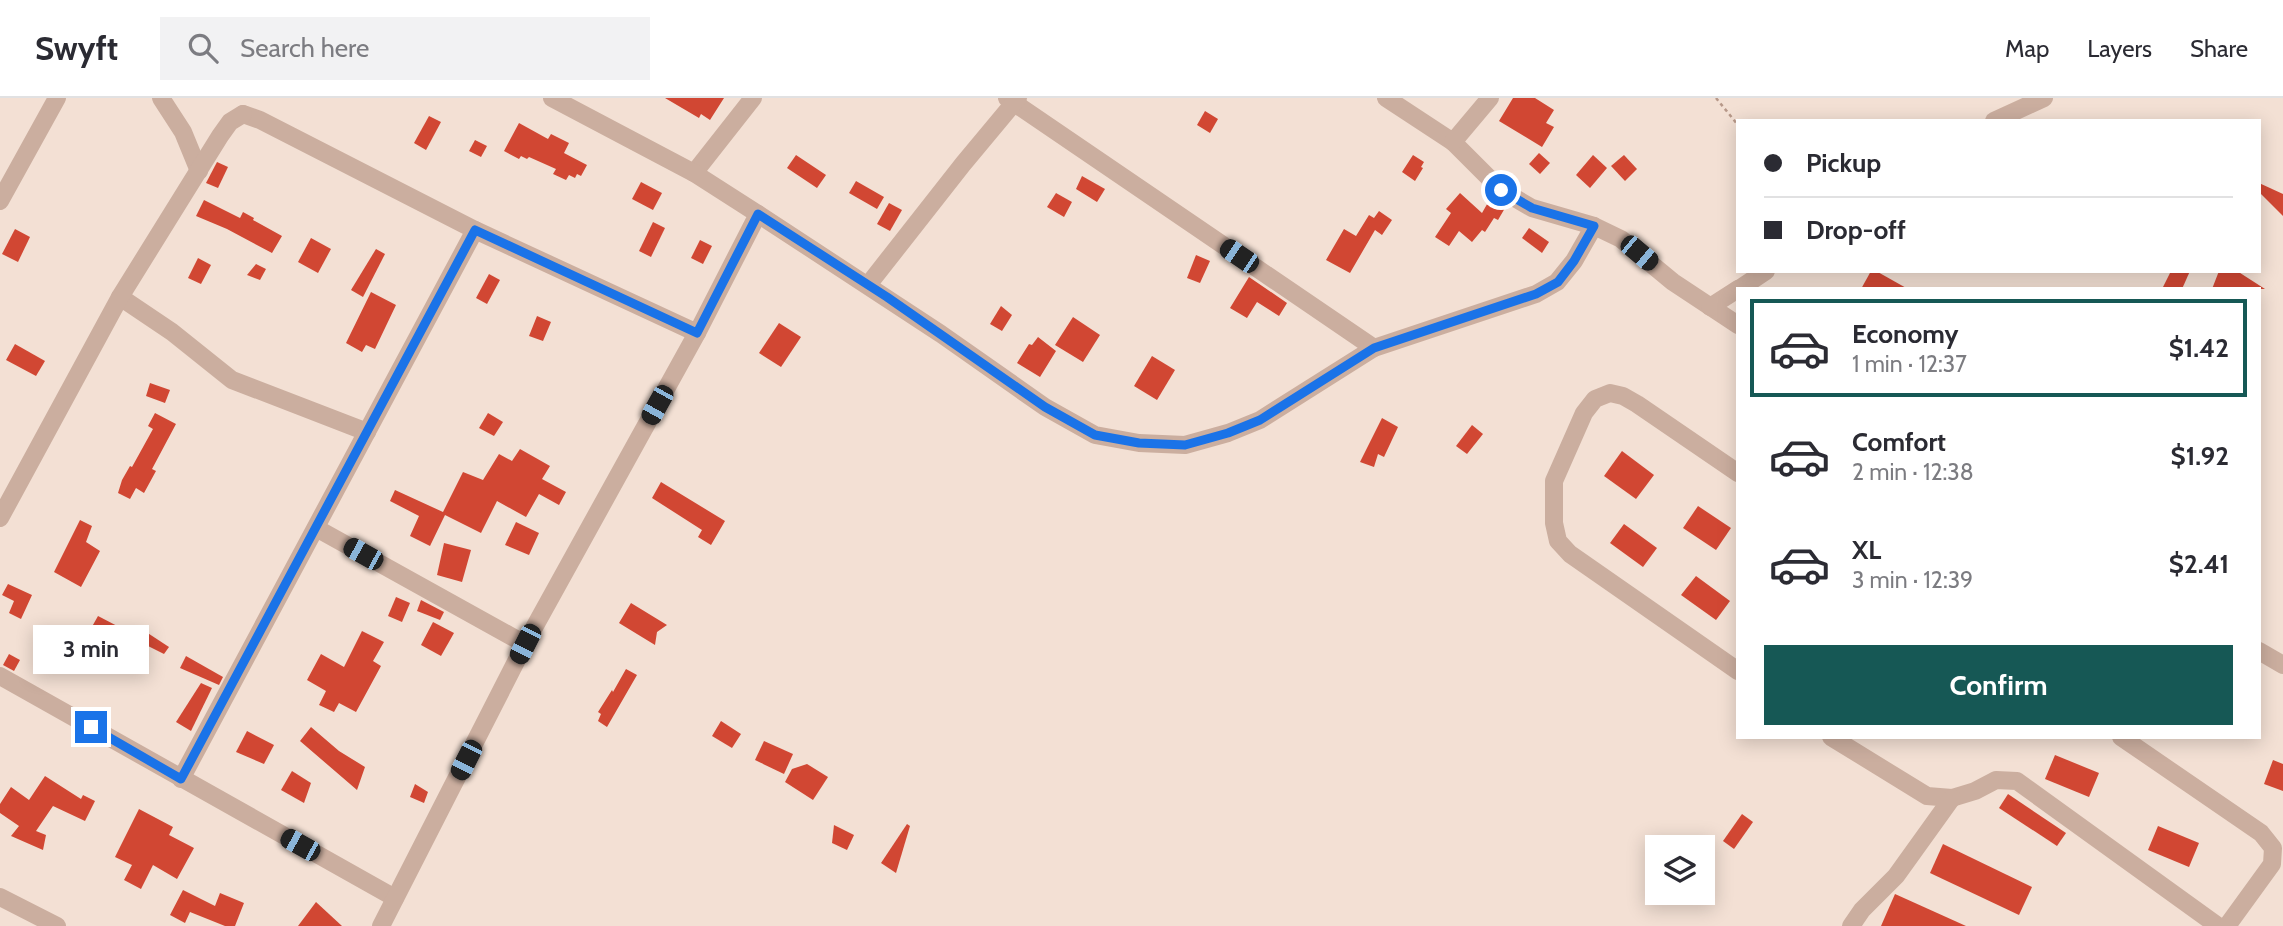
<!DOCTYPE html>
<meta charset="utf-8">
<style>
:root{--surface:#fff;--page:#f2f2f3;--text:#2b2b33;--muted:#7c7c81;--line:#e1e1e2;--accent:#165855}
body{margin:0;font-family:Cabin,sans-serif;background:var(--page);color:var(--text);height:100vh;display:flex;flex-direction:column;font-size:26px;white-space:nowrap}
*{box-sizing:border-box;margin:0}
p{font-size:23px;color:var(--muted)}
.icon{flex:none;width:38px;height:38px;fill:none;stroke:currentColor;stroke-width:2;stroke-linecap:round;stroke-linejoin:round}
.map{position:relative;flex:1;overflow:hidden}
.panel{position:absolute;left:1736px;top:189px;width:525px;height:452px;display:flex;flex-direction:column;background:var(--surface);border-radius:0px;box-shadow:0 4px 18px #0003}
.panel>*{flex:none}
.banner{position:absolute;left:1736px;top:21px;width:525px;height:154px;border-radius:0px;box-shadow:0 4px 18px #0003;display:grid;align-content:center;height:154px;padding:0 28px;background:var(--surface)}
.buttons{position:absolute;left:1645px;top:737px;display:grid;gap:14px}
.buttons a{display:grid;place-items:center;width:70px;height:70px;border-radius:0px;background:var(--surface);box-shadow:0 4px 18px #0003;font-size:35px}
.end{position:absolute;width:32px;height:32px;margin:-16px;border:9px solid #1a73e8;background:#fff;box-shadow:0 0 0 4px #fff}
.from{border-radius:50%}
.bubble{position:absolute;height:49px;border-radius:0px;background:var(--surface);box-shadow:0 4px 18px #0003;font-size:23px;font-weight:700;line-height:49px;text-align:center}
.car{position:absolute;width:21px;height:42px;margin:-21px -10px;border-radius:9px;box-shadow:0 0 5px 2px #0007;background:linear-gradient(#222 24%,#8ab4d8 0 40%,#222 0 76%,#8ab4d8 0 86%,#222 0)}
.banner b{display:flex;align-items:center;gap:24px;height:66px;font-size:26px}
.banner b+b{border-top:2px solid var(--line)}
.banner i{width:18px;height:18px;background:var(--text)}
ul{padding:12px 0 0;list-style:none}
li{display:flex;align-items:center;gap:21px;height:98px;margin:0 14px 10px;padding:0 14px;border:4px solid transparent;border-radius:0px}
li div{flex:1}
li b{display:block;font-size:26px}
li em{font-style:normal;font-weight:700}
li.active{border-color:var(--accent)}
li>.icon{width:63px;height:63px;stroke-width:1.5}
.button{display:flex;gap:14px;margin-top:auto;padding:14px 28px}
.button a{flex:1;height:80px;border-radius:0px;background:var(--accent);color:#fff;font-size:28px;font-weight:700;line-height:80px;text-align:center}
header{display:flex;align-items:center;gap:42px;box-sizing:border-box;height:98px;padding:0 35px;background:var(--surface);border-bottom:2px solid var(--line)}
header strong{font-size:33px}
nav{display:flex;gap:38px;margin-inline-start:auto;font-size:24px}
.search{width:490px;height:63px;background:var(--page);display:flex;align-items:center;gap:18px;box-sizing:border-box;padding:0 24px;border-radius:0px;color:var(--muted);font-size:26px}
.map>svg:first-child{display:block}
</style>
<header>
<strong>Swyft</strong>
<div class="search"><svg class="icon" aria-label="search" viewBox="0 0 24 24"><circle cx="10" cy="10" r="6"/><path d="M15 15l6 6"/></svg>Search here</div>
<nav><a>Map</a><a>Layers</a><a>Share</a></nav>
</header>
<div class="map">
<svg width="2283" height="828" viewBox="0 0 2283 828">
<rect width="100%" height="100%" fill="#f3e0d4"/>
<g fill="#d14733">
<polygon points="665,0 724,0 710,22 701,16 699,20"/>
<polygon points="1513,0 1535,0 1554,12 1546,25 1554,29 1542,49 1499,23"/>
<polygon points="1205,13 1218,21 1210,35 1197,27"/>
<polygon points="429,18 441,24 426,52 414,45"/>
<polygon points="519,25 548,41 551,36 569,45 564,55 587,67 581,78 577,76 575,80 569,77 566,82 553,76 556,71 529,59 527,61 521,58 519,61 504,53"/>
<polygon points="475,42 487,48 481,59 469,53"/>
<polygon points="1539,55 1550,65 1540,76 1529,66"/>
<polygon points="796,57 826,77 817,90 787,70"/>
<polygon points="1413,57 1424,64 1421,69 1423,70 1415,83 1402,74"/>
<polygon points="1593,57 1607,70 1590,90 1576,77"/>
<polygon points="1624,57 1637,71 1625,83 1611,68"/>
<polygon points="217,64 228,69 218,90 206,85"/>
<polygon points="1082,78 1105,91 1097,104 1076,91"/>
<polygon points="856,83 884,99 877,111 849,95"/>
<polygon points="641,84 662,95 653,112 632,101"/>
<polygon points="2259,85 2283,96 2283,118 2259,94"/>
<polygon points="1056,95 1072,104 1064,119 1047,109"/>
<polygon points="1460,95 1482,115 1490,101 1505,110 1498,122 1494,120 1485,134 1482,132 1472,144 1459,133 1449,148 1435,139 1451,115 1446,111"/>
<polygon points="204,102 240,120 243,114 254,120 253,122 282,138 272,155 227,131 196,118"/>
<polygon points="889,105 902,112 890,133 877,126"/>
<polygon points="1379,113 1392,122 1382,137 1375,132 1350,175 1326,162 1344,131 1356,138 1369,117 1374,120"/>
<polygon points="653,124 665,130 651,159 639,153"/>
<polygon points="1529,130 1549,144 1542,155 1522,140"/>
<polygon points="15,131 30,139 18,164 2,156"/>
<polygon points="311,140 331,151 318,175 298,164"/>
<polygon points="700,142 712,148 703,166 691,160"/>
<polygon points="376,151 385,156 363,199 351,192"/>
<polygon points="1196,157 1210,163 1200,185 1187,180"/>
<polygon points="198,160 211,167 201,186 188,180"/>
<polygon points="256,166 266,171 260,182 247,177"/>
<polygon points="1871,173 1876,173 1908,191 1861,191"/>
<polygon points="2171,173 2190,173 2182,191 2162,191"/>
<polygon points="2219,173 2237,173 2265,191 2212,191"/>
<polygon points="489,176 500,182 487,206 476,200"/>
<polygon points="1249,179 1287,205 1279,218 1257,204 1247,220 1230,210"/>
<polygon points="371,194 396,207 375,251 366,247 362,254 346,245"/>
<polygon points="1001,208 1012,217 1002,233 990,226"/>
<polygon points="537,218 551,224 543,243 529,238"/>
<polygon points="1073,219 1100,237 1083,264 1055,247"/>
<polygon points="779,225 801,239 781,269 759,255"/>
<polygon points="1038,239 1056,253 1040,279 1017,265 1029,246 1032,247"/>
<polygon points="15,246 45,263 36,278 6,262"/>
<polygon points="1152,258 1175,272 1157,302 1134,288"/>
<polygon points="150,285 170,292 165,305 146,298"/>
<polygon points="155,315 176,326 152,371 156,373 144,395 136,390 130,401 118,395 122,382 130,368 132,369 153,331 148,328"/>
<polygon points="488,315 503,324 494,338 479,330"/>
<polygon points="1382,320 1398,329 1384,359 1378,356 1374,369 1360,364"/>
<polygon points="1472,327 1483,336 1467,356 1456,348"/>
<polygon points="520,351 550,368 542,381 566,394 559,407 539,396 526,419 497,403 481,435 445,417 430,448 410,438 419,418 390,403 395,392 443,414 463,374 483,382 499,356 512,363"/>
<polygon points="1622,353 1654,377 1636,401 1604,378"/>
<polygon points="661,384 725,423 711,447 698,439 702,432 652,400"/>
<polygon points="1698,408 1731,430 1716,452 1683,430"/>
<polygon points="80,422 92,428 86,444 100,453 81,489 54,474"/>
<polygon points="516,424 539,435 529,457 505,447"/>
<polygon points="1624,426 1657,450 1643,469 1610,445"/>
<polygon points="444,445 471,452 462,484 437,477"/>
<polygon points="1696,478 1730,503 1716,522 1681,497"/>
<polygon points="8,486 32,497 21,521 9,515 14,503 2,497"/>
<polygon points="396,499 410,505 402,524 388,518"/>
<polygon points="421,502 444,514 440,522 417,513"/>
<polygon points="631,505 667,527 657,534 655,547 619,525"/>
<polygon points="98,518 123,531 106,564 80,550"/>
<polygon points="433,524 454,535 441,558 421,547"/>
<polygon points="137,528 169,549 164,556 130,539"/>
<polygon points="362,533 384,544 373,563 381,568 356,614 339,605 334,614 319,607 326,593 307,582 321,556 344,569"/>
<polygon points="9,556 20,562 14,573 3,567"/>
<polygon points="186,558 223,579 219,587 180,570"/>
<polygon points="626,571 637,577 607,629 598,623 601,616 598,614 612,592 613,594"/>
<polygon points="201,585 212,590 191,633 176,624"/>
<polygon points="721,623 741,636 732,650 712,638"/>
<polygon points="311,629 339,653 365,669 357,692 300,643"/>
<polygon points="247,633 274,647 264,666 236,654"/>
<polygon points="764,643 793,656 784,676 755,662"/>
<polygon points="2055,657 2099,675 2089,699 2045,681"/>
<polygon points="2273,662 2283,666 2283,693 2264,686"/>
<polygon points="807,666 828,679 813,702 785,684 792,671"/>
<polygon points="292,673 311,685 304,705 281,692"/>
<polygon points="45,678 81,701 83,697 95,703 85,723 53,708 36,733 46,737 43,752 11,738 19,728 0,715 0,706 11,689 29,702"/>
<polygon points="415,686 428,694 424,705 410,699"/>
<polygon points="2008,696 2066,735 2057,748 1999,710"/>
<polygon points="139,711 173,729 169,737 194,750 177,781 153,767 141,791 124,782 132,767 115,759"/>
<polygon points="1742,716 1753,724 1734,751 1723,743"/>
<polygon points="907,726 910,728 896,775 881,765"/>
<polygon points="834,727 854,737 847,752 832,745"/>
<polygon points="2158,728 2199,745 2189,769 2148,752"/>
<polygon points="1943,746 2032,789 2019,817 1930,775"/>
<polygon points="183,792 215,808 220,795 244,805 235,828 225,828 190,814 185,825 170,817"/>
<polygon points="1895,796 1966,828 1881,828"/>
<polygon points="316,804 342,828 298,828"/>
</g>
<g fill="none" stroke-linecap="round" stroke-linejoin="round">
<polyline stroke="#b79889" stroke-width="2.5" stroke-dasharray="3.5 3.5" stroke-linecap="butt" points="1716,0 1738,27"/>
<g stroke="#cbae9f" stroke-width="18">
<polyline points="161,0 183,34 199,73"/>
<polyline points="1007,0 1374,250 1536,196 1557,184 1574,163 1594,128"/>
<polyline points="1386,0 1453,44 1501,92 1532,110 1594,128 1621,141 1673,184 1738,227"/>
<polyline points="243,16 260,22 475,132 697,235"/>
<polyline points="1994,23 2044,0"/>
<polyline points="1453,44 1490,0"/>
<polyline points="694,75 753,0"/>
<polyline points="0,103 57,0"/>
<polyline points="758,116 941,236 1045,309 1095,337 1139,345 1185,347 1228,335 1260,322 1374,250"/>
<polyline points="868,187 963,66 1018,0"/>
<polyline points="1739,191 1766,173"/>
<polyline points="120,199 172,234 232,282 367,334"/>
<polyline points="1710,209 1738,191"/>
<polyline points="1738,375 1637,306 1623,298 1610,295 1595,301 1584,315 1554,383 1554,425 1558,443 1570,456 1738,573"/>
<polyline points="0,420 120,199 220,38 230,24 243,16"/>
<polyline points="316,430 525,546"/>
<polyline points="2259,553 2283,567"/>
<polyline points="0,578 395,800"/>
<polyline points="1831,639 1927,698 1952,700 1975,693 1996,682 2017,683 2218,828"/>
<polyline points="2121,639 2261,735 2273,750 2272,766 2227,828"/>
<polyline points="181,681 475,132"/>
<polyline points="0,799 57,828"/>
<polyline points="381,828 525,546 697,235 758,116 694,75 552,0"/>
<polyline points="1851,828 1862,812 1896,778 1952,700"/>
</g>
</g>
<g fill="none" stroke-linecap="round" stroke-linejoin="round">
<polyline stroke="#1a73e8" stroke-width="9" points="91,629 181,681 475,132 697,235 758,116 887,199 1045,309 1095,337 1139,345 1185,347 1228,335 1260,322 1374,250 1536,196 1558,184 1574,163 1594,128 1532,110 1501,92"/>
</g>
</svg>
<div class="buttons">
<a><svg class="icon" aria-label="layers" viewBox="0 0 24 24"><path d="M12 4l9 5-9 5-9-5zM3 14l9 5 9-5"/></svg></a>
</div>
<i class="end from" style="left:1501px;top:92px"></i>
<i class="end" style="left:91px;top:629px"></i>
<div class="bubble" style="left:33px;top:527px;width:116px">3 min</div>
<i class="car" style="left:1639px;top:155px;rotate:130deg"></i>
<i class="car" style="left:1239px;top:158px;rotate:304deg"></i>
<i class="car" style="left:657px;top:307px;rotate:209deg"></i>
<i class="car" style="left:363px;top:456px;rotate:299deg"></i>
<i class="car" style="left:525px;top:546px;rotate:207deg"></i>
<i class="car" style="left:466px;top:662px;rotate:207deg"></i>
<i class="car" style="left:300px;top:747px;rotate:299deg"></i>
<div class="banner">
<b><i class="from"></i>Pickup</b>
<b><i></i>Drop-off</b>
</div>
<section class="panel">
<ul>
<li class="active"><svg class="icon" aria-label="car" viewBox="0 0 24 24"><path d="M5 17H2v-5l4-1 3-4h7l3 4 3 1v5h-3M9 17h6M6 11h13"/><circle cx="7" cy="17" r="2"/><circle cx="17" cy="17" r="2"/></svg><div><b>Economy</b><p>1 min · 12:37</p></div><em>$1.42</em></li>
<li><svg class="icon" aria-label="car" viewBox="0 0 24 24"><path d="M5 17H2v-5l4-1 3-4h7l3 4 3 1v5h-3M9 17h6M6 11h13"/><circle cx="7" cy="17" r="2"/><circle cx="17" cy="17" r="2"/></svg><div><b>Comfort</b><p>2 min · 12:38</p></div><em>$1.92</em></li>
<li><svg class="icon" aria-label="car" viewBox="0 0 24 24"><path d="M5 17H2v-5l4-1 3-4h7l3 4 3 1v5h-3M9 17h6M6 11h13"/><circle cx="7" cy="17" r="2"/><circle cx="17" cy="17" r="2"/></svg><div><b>XL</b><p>3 min · 12:39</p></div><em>$2.41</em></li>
</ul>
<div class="button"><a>Confirm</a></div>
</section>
</div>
